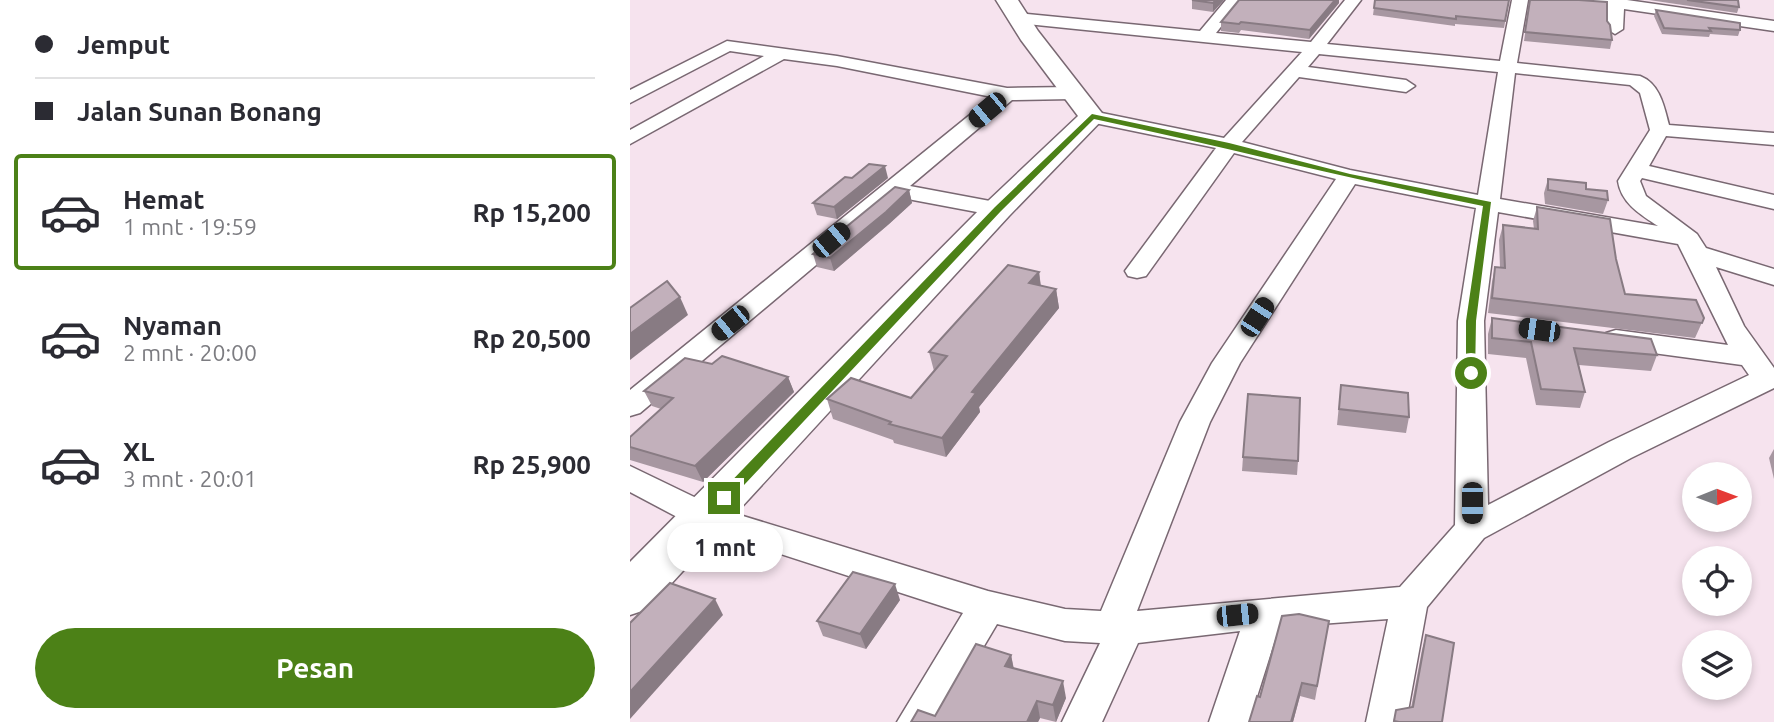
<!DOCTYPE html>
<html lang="id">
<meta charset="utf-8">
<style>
:root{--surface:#fff;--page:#f7f7f7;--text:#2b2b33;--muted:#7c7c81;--line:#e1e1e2;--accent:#4c8117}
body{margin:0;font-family:Ubuntu,sans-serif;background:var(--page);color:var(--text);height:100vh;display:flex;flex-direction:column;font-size:26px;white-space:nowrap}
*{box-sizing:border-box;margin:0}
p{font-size:23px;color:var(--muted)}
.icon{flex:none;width:38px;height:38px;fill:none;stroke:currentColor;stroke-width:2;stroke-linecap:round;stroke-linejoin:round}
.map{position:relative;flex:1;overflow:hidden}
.details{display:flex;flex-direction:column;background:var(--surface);width:630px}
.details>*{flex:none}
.hud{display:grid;align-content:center;height:154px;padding:0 35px;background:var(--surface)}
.needle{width:46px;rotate:89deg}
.fabs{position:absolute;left:1052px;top:462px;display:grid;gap:14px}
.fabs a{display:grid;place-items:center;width:70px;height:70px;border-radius:50%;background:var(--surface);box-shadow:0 4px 10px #0003;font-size:35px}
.end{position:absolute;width:32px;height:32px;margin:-16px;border:9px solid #4c8117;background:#fff;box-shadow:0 0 0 4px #fff}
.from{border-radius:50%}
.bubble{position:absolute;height:49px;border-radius:24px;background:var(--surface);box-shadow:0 4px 10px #0003;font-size:23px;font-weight:700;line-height:49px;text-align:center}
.car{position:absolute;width:21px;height:42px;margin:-21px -10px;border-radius:9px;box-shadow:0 0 5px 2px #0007;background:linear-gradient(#222 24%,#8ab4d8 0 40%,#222 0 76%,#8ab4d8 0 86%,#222 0)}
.hud b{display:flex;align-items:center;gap:24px;height:66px;font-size:26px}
.hud b+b{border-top:2px solid var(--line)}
.hud i{width:18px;height:18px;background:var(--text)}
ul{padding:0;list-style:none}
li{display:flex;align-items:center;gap:21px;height:116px;margin:0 14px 10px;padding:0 21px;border:4px solid transparent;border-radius:7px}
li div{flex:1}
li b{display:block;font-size:26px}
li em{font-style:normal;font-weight:700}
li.selected{border-color:var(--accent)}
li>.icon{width:63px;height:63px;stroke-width:1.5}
.cta{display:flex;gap:14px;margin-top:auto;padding:14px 35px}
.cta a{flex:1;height:80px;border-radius:42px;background:var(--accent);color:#fff;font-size:28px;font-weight:700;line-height:80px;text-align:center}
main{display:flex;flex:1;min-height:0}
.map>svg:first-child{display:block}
</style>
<main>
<section class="details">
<div class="hud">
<b><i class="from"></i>Jemput</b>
<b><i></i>Jalan Sunan Bonang</b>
</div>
<ul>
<li class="selected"><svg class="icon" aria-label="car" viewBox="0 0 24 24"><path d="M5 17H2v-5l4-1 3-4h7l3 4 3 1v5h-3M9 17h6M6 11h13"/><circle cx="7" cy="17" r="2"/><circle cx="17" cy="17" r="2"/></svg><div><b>Hemat</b><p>1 mnt · 19:59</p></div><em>Rp 15,200</em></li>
<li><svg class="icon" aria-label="car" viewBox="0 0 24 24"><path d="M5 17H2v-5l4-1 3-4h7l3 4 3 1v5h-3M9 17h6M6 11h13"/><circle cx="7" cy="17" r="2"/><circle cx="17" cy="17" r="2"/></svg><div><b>Nyaman</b><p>2 mnt · 20:00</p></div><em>Rp 20,500</em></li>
<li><svg class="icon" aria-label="car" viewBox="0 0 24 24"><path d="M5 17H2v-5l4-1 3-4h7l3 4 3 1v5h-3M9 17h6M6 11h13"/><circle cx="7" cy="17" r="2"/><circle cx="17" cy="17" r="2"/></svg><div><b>XL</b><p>3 mnt · 20:01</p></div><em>Rp 25,900</em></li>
</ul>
<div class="cta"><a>Pesan</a></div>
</section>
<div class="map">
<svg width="1144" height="722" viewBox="0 0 1144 722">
<rect width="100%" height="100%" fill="#f6e3ee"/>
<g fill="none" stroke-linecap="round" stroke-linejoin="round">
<g stroke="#796872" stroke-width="3">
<g id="street">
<path d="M 596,0 L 612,0 L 586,33 L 681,42 L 715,0 L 731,0 L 697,44 L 870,61 L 882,0 L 898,0 L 887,63 L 1010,76 C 1030,84 1034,106 1039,125 L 1144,133 L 1144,145 L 1036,136 L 1019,166 L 1144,195 L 1144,209 L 1012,178 L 1010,181 L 1016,196 L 1067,234 L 1076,248 L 1144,269 L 1144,285 L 1086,267 L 1114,326 L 1144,368 L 1144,388 L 1001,458 L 854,538 L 797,607 L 776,722 L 736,722 L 758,619 L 649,627 L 619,722 L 579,722 L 610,631 L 508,643 L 472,722 L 432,722 L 470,643 L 435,641 L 367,624 L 309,722 L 267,722 L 333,613 L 64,526 L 0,492 L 0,466 L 87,508 L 358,591 L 435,609 L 471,611 L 550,422 L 582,363 L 706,179 L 604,153 L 516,276 L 507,278 L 498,276 L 495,271 L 586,148 L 455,121 L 452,117 L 455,113 L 462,111 L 594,138 L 672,52 L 387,23 L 379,18 L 387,13 L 570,31 ZM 689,54 L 868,72 L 848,195 L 720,170 L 612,142 L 669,77 L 776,92 L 785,86 L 776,80 L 678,67 ZM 885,73 L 1000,85 L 1010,93 L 1020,130 L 988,181 C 991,203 1011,215 1028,226 L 870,199 ZM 725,184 L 846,208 L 828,321 L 825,525 L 770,587 L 507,611 L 580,422 L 610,363 ZM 868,212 L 1048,244 L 1098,345 L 986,330 L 976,333 L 972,339 L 976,345 L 986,348 L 1112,365 L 1119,375 L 979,442 L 858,505 L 854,321 Z"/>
<polygon points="934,0 997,0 1144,21 1144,31 994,9 993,29 985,34 977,29 978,7 942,5"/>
<polygon points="97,41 207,56 377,88 442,87 451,93 442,99 382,100 280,186 376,204 379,209 376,214 368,216 267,197 10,413 0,416 0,390 362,97 207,66 154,59 0,144 0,130 134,56 100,51 0,103 0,90"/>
</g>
</g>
<g stroke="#796872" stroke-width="3">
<polygon id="secondary" points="366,0 388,0 408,31 475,117 379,216 18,609 0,615 0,562 357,202 448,116 391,40"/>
</g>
<use href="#street" fill="#fff" fill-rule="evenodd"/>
<use href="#secondary" fill="#fff" fill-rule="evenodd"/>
</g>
<g fill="#a797a1">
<polygon points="562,0 594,0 583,12 562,9"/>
<polygon points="609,0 709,0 709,3 679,39 611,30 609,33 591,31 591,22"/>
<polygon points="745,0 879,0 874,28 825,24 825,26 743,15"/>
<polygon points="900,0 977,21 982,40 980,49 894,41"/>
<polygon points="1019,0 1108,0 1109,7 1107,13"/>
<polygon points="1026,10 1110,30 1108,36 1080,34 1079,37 1032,34 1024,16"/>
<polygon points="222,178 258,178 207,219 187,215 183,203"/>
<polygon points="918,179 956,189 978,200 973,214 915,204 914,193"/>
<polygon points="279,190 282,203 259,224 204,271 187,267 183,254"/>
<polygon points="907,207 986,259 995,294 1074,318 1065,338 858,313 862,282 865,267 870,268 869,240 873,225 904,229 903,221"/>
<polygon points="409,272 411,286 426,289 429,308 349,407 350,412 316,457 264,443 263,440 203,419 197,399 281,398 304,371 299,352"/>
<polygon points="862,318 1027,355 1021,371 949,365 955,392 950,408 906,405 896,358 858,354 858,334"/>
<polygon points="82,364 158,377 164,392 73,482 0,460 0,437 31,409 22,406 14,391"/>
<polygon points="711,385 779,417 776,433 707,425"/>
<polygon points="1144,449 1144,479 1139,458"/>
<polygon points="613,457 668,461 667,475 612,471"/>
<polygon points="270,600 236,649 193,636 187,621"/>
<polygon points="699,621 685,700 670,696 663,722 619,722 630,697"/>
<polygon points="796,635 812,722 763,722 766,710 781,708 792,650"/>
<polygon points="381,655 384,669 436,698 426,722 410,718 408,722 281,722 305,716"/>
</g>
<g fill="#887b83">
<polygon points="586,0 594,0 583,12 583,3"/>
<polygon points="705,0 709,0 709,3 679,39 680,30"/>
<polygon points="255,166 258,178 207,219 204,207"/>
<polygon points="279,190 282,203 259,224 204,271 200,258"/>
<polygon points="409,272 411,290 399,283"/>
<polygon points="426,289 429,308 349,407 350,412 316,457 312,438 342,392"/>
<polygon points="50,297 58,315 0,360 0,334"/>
<polygon points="158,377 164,392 73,482 65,466"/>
<polygon points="265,584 270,600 236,649 230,634"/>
<polygon points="85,599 93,615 0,719 0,692"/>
<polygon points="381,655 384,671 375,666"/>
<polygon points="433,681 436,698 426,722 423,705"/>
<polygon points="672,683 670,696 663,722 661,722"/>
<polygon points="407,701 410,718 408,722 397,722"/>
</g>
<g fill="#c2b0bb" stroke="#887b83" stroke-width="2">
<polygon points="562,0 586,0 583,3"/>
<polygon points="609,0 705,0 680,30 611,22 609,24 591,22"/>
<polygon points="745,0 879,0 875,21 826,16 826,19 744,8"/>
<polygon points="900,0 949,0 977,2 977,21 980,25 982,40 895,32"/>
<polygon points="1057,0 1108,0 1109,7"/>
<polygon points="1026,10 1110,23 1110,30 1079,28 1081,31 1034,28"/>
<polygon points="239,164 255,166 204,207 183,203 215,177 222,178"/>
<polygon points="918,179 956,183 956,189 977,191 978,200 918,190"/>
<polygon points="265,187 279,190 256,212 200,258 183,254"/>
<polygon points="907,207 980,219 986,259 995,294 1066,300 1074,318 1072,323 862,298 865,267 875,268 873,225 908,229"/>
<polygon points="378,265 409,272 399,283 426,289 342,392 346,393 312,438 259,424 261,422 197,399 221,378 281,398 317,356 299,352"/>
<polygon points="37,281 50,297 0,334 0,308"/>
<polygon points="862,318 1021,339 1027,355 944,348 955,392 911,389 901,342 862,338"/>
<polygon points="92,356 158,377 65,466 0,447 0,437 43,398 14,391 55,358 82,364"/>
<polygon points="711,385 778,393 779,417 709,409"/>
<polygon points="618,394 670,398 668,461 613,457"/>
<polygon points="223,572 265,584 230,634 187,621"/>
<polygon points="40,583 85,599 0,692 0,623"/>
<polygon points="669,614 699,621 687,686 672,683 661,722 619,722 627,696 630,697 652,616"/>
<polygon points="796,635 824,643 812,722 769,722 764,721 766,710 783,707"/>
<polygon points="346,644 381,655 375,666 433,681 423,705 407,701 397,722 281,722 288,710 305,716"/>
</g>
<path fill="#4c8117" d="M 462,114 L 599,143 L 720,174 L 861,202 L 846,321 L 845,375 L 837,375 L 836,373 L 836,321 L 853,206 C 723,180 594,147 464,119 L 371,211 L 99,501 L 89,501 L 89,494 L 365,207 Z"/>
</svg>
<div class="fabs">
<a><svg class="needle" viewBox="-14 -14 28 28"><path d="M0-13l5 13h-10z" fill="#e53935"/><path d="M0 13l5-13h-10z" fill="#7c7c81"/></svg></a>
<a><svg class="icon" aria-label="locate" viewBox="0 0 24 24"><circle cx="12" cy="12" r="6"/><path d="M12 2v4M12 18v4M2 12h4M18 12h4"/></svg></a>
<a><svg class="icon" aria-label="layers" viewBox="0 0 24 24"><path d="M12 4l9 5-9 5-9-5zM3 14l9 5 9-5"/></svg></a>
</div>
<i class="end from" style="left:841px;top:373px"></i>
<i class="end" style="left:94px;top:498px"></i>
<div class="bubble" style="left:37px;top:523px;width:116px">1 mnt</div>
<i class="car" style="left:357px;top:110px;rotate:230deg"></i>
<i class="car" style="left:201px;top:240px;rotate:50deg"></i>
<i class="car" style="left:627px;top:317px;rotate:33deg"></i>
<i class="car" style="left:100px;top:323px;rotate:231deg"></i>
<i class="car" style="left:909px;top:330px;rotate:278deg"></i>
<i class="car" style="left:842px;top:503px;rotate:180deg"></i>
<i class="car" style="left:607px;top:615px;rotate:84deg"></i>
</div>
</main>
